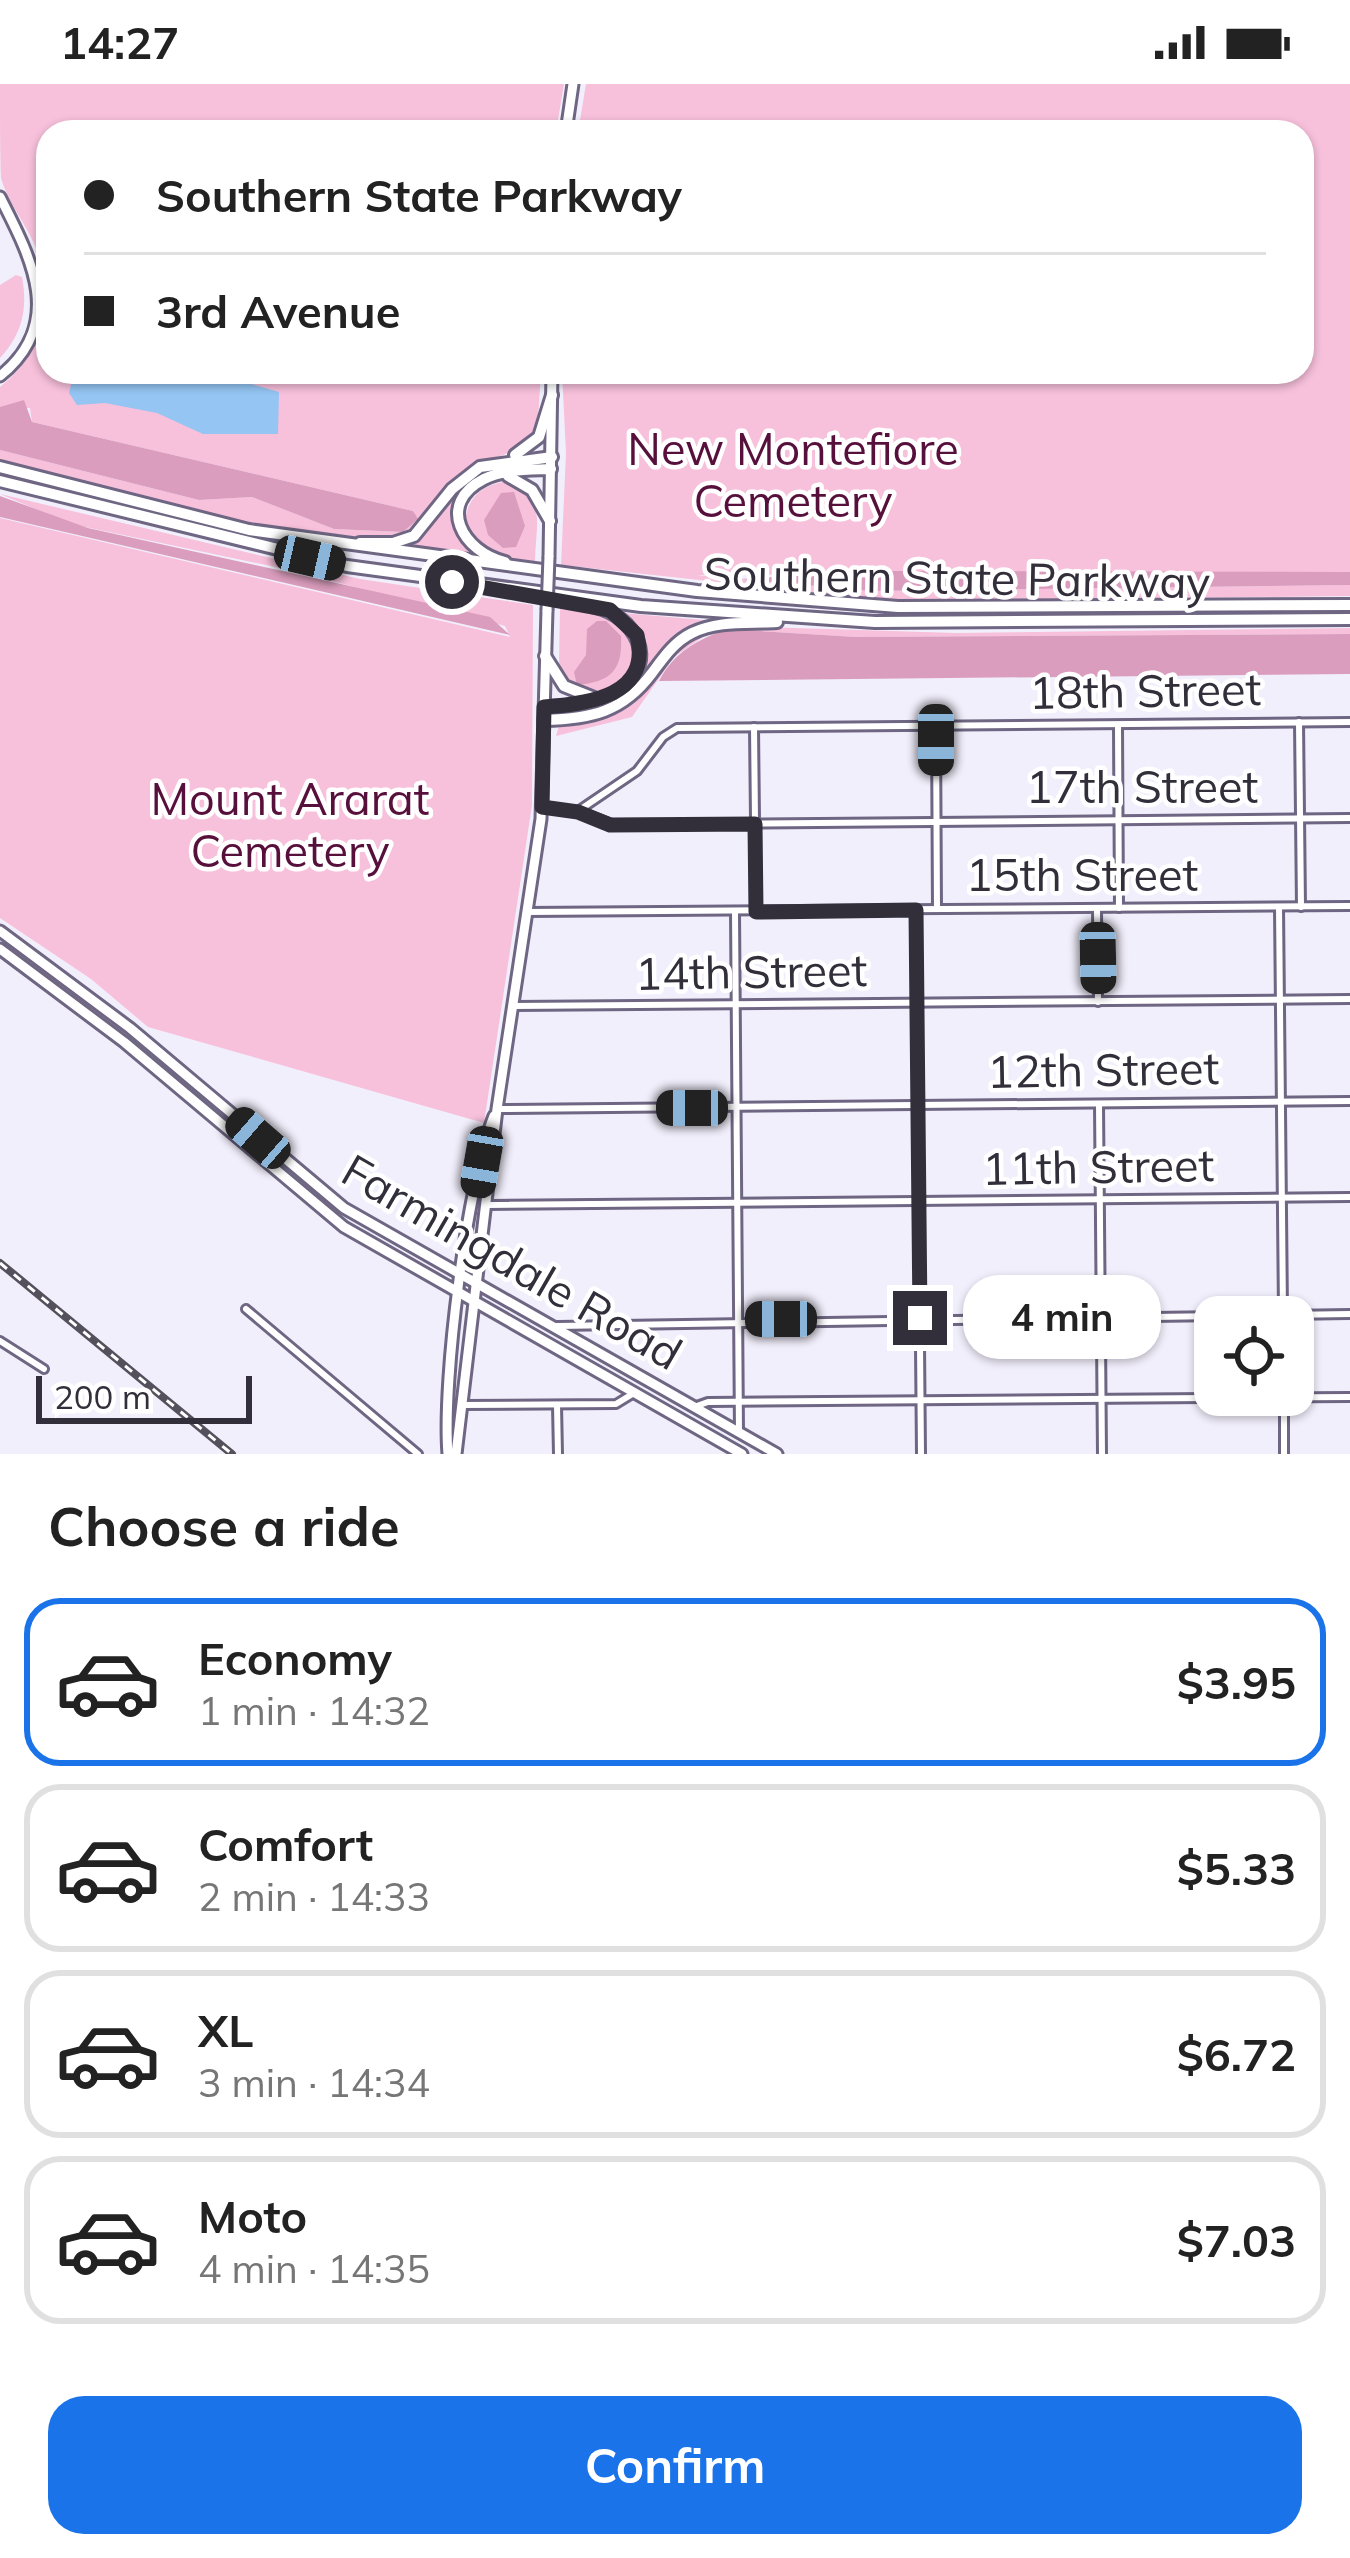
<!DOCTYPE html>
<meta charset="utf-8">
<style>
:root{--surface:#fff;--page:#f2f2f2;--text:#222;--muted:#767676;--line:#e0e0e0;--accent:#1a73e8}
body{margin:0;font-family:Mulish,sans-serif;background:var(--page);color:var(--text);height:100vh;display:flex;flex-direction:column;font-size:45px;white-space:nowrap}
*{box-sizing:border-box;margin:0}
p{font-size:39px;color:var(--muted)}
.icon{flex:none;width:66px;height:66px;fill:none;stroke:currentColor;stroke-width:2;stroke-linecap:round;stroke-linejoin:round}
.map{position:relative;height:1370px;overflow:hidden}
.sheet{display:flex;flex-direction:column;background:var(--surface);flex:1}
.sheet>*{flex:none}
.top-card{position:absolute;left:36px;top:36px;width:1278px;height:264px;border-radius:36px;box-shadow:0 3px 9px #0004;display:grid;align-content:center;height:264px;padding:0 48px;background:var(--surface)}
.buttons{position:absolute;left:1194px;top:1212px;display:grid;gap:24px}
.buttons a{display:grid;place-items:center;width:120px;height:120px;border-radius:24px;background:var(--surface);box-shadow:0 3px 9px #0004;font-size:60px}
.scale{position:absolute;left:36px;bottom:30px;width:216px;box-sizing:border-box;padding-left:12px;border:6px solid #322f3b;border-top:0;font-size:33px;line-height:42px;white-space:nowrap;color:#322f3b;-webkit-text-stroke:9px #fff;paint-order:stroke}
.end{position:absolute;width:54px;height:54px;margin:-27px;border:15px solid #322f3b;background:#fff;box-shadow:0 0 0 6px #fff}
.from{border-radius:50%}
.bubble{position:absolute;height:84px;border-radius:36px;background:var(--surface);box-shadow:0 3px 9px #0004;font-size:39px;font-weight:700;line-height:84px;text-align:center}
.car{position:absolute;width:36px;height:72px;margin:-36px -18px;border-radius:15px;box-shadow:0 0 9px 3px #0007;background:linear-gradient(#222 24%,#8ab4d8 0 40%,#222 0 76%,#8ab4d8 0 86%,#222 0)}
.top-card b{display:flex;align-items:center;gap:42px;height:114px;font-size:45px}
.top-card b+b{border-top:3px solid var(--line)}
.top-card i{width:30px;height:30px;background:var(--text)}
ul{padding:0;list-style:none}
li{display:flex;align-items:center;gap:36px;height:168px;margin:0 24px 18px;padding:0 24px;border:6px solid var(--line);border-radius:36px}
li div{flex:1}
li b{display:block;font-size:45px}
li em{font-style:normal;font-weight:700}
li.current{border-color:var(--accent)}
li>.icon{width:108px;height:108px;stroke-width:1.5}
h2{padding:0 48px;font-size:54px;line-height:144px}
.button{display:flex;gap:24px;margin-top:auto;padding:24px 48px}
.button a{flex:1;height:138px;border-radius:36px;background:var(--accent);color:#fff;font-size:48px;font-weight:700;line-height:138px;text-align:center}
.status{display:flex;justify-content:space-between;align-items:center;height:84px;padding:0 60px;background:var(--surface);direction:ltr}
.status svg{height:33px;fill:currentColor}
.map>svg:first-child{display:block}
</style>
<div class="status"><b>14:27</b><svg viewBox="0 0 49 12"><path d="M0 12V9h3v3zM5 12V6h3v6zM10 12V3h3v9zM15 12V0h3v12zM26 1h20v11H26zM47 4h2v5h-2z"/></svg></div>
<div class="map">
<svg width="1350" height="1370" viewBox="0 0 1350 1370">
<rect width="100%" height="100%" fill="#f2effc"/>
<g fill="#f7c0db">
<path d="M 0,0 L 564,0 L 556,48 L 48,48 L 48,288 L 541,288 L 537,351 C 512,375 475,374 450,399 C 433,416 428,444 403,453 C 348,472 70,396 0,377 L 0,366 L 199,416 L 252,413 L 334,445 L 403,448 L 417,435 L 413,427 L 32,338 L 30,324 L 0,323 L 0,303 C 41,271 56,218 38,169 C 29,143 8,120 1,94 C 0,67 0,28 0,0 Z"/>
<polygon points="586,0 1350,0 1350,489 696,491 869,507 1350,501 1350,512 894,517 561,481 566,369 562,288 1302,288 1302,48 578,48"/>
<path d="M 16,191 L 22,193 C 28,225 22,250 0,274 L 0,201 Z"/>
<path d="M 504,380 C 471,400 436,437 475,471 L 401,462 C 442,451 448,395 504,380 Z"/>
<path d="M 507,397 C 547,421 536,433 535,478 L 488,471 L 464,445 C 466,416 478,402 507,397 Z"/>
<polygon points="0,410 360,495 533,521 532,721 484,1039 148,943 91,895 0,834 0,434 510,553 505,542 289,486 71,440"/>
<path d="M 560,525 L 609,530 L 633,551 L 635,580 C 621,608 597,617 569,604 L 559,579 Z"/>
<path d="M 622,529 L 716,537 C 653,562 642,630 560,631 C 590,607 640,626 643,570 C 644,552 636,539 622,529 Z"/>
<path d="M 726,542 L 956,549 L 1350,544 L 1350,550 L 856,553 L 728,545 L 703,553 L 674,573 L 632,633 L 556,652 L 559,642 C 586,638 610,636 632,619 C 670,589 672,556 726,542 Z"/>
</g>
<g fill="#db9dbd">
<polygon points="24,316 32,338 413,427 418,435 403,448 334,445 252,413 199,416 0,366 0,323"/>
<polygon points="514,408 525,442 516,463 503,464 488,451 484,436 501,409"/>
<polygon points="0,412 88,444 490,533 510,551 0,433"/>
<polygon points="889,487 1350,488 1350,501 869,507 740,495"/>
<path d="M 597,537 L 606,537 L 621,552 C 623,587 610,598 577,601 L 574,588 L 586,571 L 587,545 Z"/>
<path d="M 728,545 L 856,553 L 1350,550 L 1350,590 L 659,597 C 674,568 698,555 728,545 Z"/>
</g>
<polygon fill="#94c5f3" points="74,288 211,288 279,308 278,350 203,350 157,329 105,319 77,321 69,309"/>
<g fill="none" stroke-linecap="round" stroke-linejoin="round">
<g stroke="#6e6682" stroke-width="12">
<g id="street">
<polyline points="1299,638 1301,823"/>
<polyline points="1118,642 1119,824"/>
<polyline points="754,643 756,828"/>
<polyline points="936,643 937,825"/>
<polyline points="542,723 578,727 615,741 1350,734"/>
<polyline points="578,727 637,687 663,653 677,644 1350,638"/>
<polyline points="1279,823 1283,1229"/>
<polyline points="916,826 921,1370"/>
<polyline points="1097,826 1098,918"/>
<polyline points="527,828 1350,822"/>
<polyline points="735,828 739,1349"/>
<polyline points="513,922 1350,915"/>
<polyline points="1099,1020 1102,1370"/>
<polyline points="497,1025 1350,1017"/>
<polyline points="487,1121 1350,1113"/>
<polyline points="246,1225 418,1370"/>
<polyline points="557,1242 1350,1230"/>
<polyline points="0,1257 44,1285"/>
<polyline points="1284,1314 1284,1370"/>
<polyline points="462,1321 616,1320 634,1309"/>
<polyline points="557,1321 558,1370"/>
<polyline points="694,1323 708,1318 1350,1313"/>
</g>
</g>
<g stroke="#6e6682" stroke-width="15">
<g id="secondary">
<polyline points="566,48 573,0"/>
<path d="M 0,113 C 31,174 66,239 0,292"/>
<polyline points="549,473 552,288"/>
<path d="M 448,1370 C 442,1296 467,1100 494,1032"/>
<polyline points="456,1370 497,1025 541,735 547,526"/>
</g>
</g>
<g stroke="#6e6682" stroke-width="15">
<g id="primary">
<polyline points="0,847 130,944 344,1124 777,1370"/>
<polyline points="0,865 124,958 344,1143 742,1370"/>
</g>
</g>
<g stroke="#6e6682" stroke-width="16">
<g id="highway">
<polyline points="515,371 539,353 552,311"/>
<polyline points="0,383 249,446 697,507 898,523 1350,521"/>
<polyline points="508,392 532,406 550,437"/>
<polyline points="0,397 347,482 641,522 875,538 1350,535"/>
<polyline points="360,459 393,459 414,452 452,405 480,383 552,373"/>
<path d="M 505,478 C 463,468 435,420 484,395 C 504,385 529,386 551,385"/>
<polyline points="545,572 564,602 594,614"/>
<path d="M 545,623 C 568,622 599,622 620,607 C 660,577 635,532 595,523"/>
<path d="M 544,636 C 591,635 623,628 652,589 C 664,573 674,558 692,549 C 719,536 748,540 777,538"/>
</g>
</g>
<use href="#street" stroke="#fff" stroke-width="6"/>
<use href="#secondary" stroke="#fff" stroke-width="9"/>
<use href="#primary" stroke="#fff" stroke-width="9"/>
<use href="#highway" stroke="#fff" stroke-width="10"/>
<g stroke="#54515d" stroke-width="8">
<polyline id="rail" points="0,1179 232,1370"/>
</g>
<use href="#rail" stroke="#fff" stroke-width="3" stroke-dasharray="9" stroke-linecap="butt"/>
<g stroke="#6e6682" stroke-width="15" stroke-linecap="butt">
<polyline id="secondary-bridge" points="547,526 549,473"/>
</g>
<use href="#secondary-bridge" stroke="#fff" stroke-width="9"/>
</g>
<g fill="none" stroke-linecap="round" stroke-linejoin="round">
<path stroke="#322f3b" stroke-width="15" d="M 452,498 L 610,526 L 637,551 C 652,612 589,620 544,623 L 542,723 L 578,728 L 610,741 L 755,740 L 756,828 L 916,826 L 920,1234"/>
</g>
<g text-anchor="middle" stroke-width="9" stroke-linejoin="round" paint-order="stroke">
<g font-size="45" fill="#57103c" stroke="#fff">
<text x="793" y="381">New Montefiore<tspan x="793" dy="52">Cemetery</tspan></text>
<text x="290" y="731">Mount Ararat<tspan x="290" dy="52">Cemetery</tspan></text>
</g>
<g font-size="45" fill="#322f3b" stroke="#fff">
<text transform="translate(957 494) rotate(1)" y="16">Southern State Parkway</text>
<text transform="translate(1145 607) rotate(-1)" y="16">18th Street</text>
<text x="1142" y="719">17th Street</text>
<text x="1082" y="807">15th Street</text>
<text transform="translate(751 888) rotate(-1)" y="16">14th Street</text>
<text transform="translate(1103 986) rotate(-1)" y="16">12th Street</text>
<text transform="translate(1098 1083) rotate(-1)" y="16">11th Street</text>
<text transform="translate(512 1178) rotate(30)" y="16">Farmingdale Road</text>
</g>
</g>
</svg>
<div class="buttons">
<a><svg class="icon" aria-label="locate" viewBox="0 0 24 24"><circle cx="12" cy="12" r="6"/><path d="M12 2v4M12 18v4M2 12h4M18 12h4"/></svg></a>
</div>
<div class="scale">200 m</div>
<i class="end from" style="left:452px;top:498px"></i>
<i class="end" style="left:920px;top:1234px"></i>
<div class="bubble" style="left:963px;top:1191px;width:198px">4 min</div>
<i class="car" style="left:310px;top:474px;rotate:103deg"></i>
<i class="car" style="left:936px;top:656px;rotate:180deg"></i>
<i class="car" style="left:1098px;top:874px;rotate:179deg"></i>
<i class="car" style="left:692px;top:1024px;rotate:270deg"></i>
<i class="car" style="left:258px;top:1054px;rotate:311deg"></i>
<i class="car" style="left:482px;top:1078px;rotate:190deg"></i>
<i class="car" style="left:781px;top:1235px;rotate:270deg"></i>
<div class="top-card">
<b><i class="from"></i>Southern State Parkway</b>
<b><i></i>3rd Avenue</b>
</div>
</div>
<section class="sheet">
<h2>Choose a ride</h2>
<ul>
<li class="current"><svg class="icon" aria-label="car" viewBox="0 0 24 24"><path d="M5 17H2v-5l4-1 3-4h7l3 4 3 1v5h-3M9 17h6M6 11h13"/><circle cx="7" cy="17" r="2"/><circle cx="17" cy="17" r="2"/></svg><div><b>Economy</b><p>1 min · 14:32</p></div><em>$3.95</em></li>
<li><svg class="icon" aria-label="car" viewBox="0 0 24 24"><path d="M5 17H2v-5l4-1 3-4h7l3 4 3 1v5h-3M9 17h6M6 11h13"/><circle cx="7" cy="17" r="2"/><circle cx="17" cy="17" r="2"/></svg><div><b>Comfort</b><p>2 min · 14:33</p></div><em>$5.33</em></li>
<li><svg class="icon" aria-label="car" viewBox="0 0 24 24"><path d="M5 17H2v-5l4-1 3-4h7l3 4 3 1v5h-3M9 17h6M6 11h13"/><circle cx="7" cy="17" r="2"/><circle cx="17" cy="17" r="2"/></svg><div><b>XL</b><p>3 min · 14:34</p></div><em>$6.72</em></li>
<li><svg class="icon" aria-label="car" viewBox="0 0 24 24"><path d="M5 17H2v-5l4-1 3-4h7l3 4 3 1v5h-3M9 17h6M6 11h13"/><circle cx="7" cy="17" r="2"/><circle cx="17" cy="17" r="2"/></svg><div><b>Moto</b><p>4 min · 14:35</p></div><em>$7.03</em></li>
</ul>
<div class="button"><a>Confirm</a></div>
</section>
